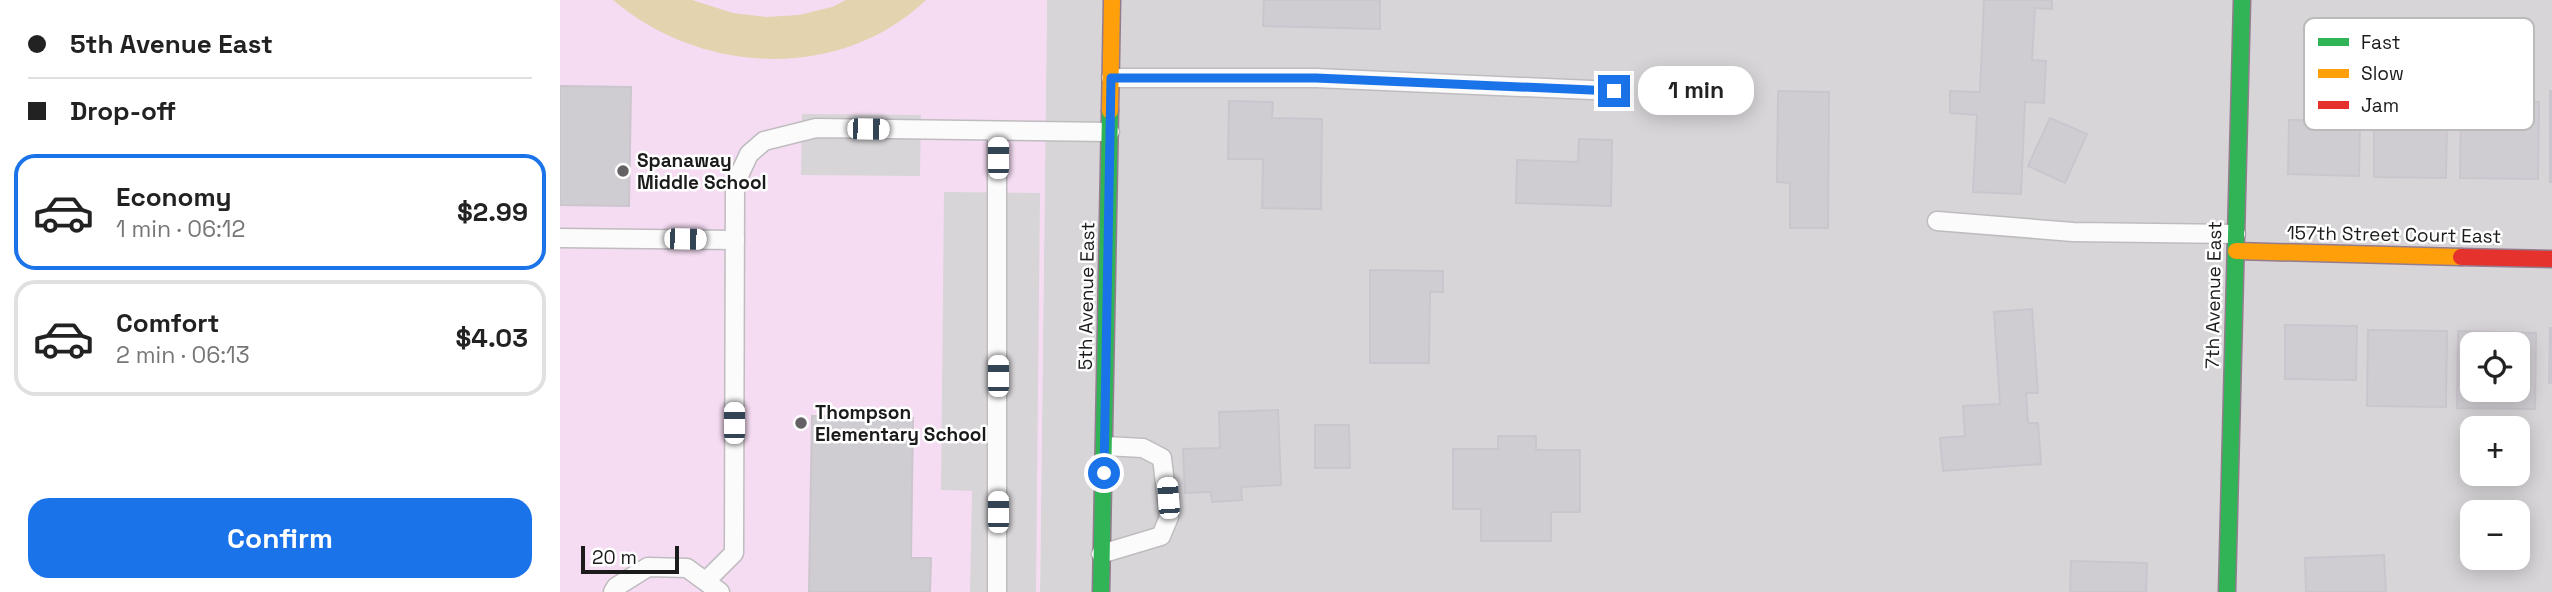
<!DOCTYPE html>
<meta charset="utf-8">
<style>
:root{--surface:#fff;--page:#f6f6f6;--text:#222;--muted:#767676;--line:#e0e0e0;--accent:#1a73e8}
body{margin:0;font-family:"Space Grotesk",sans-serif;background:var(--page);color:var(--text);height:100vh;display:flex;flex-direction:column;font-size:26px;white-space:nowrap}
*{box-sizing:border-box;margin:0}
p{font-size:23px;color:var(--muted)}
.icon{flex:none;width:38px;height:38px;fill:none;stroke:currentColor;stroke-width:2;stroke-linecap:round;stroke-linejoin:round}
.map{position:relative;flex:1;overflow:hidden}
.details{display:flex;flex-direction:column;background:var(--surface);width:560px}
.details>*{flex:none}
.hud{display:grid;align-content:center;height:154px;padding:0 28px;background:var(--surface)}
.controls{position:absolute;left:1900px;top:332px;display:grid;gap:14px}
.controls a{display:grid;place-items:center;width:70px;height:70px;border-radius:14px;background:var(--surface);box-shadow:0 4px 18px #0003;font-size:35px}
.scale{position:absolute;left:21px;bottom:18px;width:98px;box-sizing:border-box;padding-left:7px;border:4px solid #1b1b1b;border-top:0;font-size:19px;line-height:24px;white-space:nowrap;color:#1b1b1b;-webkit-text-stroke:5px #fff;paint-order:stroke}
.end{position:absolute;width:32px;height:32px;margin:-16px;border:9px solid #1a73e8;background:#fff;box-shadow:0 0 0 4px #fff}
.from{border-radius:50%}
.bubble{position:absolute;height:49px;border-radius:21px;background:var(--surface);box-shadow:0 4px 18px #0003;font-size:23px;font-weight:700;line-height:49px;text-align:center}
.car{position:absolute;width:21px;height:42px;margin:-21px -10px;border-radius:9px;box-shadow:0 0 5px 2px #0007;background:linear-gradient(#fff 24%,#345 0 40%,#fff 0 76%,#345 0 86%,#fff 0)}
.hud b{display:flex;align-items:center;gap:24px;height:66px;font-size:26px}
.hud b+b{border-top:2px solid var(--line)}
.hud i{width:18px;height:18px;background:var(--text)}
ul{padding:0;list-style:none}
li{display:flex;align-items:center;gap:21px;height:116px;margin:0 14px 10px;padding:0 14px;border:4px solid var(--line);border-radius:21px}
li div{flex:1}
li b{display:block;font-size:26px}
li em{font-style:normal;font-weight:700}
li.selected{border-color:var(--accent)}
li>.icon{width:63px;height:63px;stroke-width:1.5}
.primary-button{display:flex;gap:14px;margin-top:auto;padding:14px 28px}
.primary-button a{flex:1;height:80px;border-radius:21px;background:var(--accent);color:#fff;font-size:28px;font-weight:700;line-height:80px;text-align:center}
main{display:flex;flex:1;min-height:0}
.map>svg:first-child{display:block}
</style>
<main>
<section class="details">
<div class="hud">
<b><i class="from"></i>5th Avenue East</b>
<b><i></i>Drop-off</b>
</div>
<ul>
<li class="selected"><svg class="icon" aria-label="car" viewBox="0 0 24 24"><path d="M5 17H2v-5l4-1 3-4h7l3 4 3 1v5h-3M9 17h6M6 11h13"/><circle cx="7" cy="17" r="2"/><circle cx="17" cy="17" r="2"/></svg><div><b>Economy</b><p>1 min · 06:12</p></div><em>$2.99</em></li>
<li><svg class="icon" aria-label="car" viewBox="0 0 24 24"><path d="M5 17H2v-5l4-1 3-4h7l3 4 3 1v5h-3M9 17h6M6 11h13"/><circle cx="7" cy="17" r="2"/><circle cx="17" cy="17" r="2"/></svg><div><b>Comfort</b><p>2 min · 06:13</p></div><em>$4.03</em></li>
</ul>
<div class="primary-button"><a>Confirm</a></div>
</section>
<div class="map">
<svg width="1992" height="592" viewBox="0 0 1992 592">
<rect width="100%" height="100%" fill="#e9e3ea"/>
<path fill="#d8d5d9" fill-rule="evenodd" d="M 487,0 L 1992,0 L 1992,592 L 480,592 ZM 1913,345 L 1958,345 L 1958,390 L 1913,390 ZM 1913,429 L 1958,429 L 1958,474 L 1913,474 ZM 1913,513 L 1958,513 L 1958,558 L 1913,558 Z"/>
<polygon fill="#f5dcf2" points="0,0 487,0 480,592 0,592"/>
<path fill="#e3d3ae" d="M 53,0 L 132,0 L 173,13 L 206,17 L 239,15 L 272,7 L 286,0 L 366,0 C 280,82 141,75 53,0 Z"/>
<g fill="#d8d5d8">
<polygon points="242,114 361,115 360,176 241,175"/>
<polygon points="384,192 480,193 476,592 410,592 412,491 381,490"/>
</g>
<g fill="#d0cdd2" stroke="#cbc5cd" stroke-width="2" fill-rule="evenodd">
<polygon points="704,0 820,0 820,29 703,26"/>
<polygon points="1424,0 1492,0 1492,9 1475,8 1472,60 1486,61 1484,103 1465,102 1461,194 1413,192 1417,115 1390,113 1390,91 1420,92"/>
<polygon points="0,86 71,87 69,206 0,205"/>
<polygon points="1218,91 1269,92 1268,228 1230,228 1230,183 1217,182"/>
<rect x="1990" y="91" width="2" height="91"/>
<polygon points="669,101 713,102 712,118 762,119 761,209 702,208 703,159 668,159"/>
<polygon points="1901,101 1979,102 1978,179 1900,178"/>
<polygon points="1490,118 1527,134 1505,183 1468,166"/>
<polygon points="1729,120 1800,121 1799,176 1728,174"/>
<polygon points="1814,122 1887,124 1886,178 1814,177"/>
<polygon points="1019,139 1052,140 1051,206 956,203 957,160 1018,162"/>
<polygon points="810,270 883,271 883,292 870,292 869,363 810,363"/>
<polygon points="1472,309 1478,393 1466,393 1468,423 1478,423 1481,464 1383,471 1380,438 1405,436 1403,406 1440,404 1434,312"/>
<polygon points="1725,325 1797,326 1796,380 1725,379"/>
<polygon points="1990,328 1992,328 1992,383 1989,383"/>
<polygon points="1808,330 1887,331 1886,407 1807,406"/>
<path d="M 1898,331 L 1976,333 L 1975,409 L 1897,408 ZM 1913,345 L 1958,345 L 1958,390 L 1913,390 Z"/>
<polygon points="718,410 721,485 681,487 682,500 652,502 651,492 625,493 623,449 660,448 659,412"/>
<polygon points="252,416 353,418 351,558 371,558 370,592 249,592"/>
<polygon points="755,425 789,425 790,468 755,468"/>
<polygon points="938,436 976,436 976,450 1020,450 1020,512 991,512 991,541 921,541 921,509 893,509 893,449 938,449"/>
<polygon points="1824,555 1826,592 1746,592 1745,558"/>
<polygon points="1511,561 1587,563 1586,592 1510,592"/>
</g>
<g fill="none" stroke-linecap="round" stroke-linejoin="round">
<g stroke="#bfbcbf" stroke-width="21">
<g id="lane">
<polyline points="551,78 756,78 1054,91"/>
<polyline points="1377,221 1513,232 1676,234"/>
<polyline points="0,238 175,240"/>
<polyline points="541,554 601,536 609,517 602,458 583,448 545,446"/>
<polyline points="146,581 174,553 175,184 189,154 204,141 256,128 550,132"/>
<polyline points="53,592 56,587 88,567 127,568 160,592"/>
<polyline points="437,592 437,131"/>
</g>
</g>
<g stroke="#947c8f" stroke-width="19">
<g id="fast">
<polyline points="541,592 550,111"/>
<polyline points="1667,592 1682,0"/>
</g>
</g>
<g stroke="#947c8f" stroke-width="19">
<g id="slow">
<polyline points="550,111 552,0"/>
<polyline points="1676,251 1901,257"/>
</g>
</g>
<g stroke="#947c8f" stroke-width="19">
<polyline id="jam" points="1901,257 1992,259"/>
</g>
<use href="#lane" stroke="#fcfbfc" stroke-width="18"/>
<use href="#fast" stroke="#30b455" stroke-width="16"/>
<use href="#slow" stroke="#ff9f0a" stroke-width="16"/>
<use href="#jam" stroke="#e5322d" stroke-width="16"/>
</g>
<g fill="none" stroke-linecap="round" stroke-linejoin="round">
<polyline stroke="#1a73e8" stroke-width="9" points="544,473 551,78 756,78 1054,91"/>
</g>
<g fill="#636163" stroke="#fff" stroke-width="2.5">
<circle cx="63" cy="171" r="7"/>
<circle cx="241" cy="423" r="7"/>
</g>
<g text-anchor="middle" stroke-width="5" stroke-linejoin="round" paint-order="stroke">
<g font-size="19" font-weight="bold" fill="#1b1b1b" stroke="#fff" text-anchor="start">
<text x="77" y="167">Spanaway<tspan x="77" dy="22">Middle School</tspan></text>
<text x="255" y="419">Thompson<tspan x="255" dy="22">Elementary School</tspan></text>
</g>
<g font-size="19" fill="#1b1b1b" stroke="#fff">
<text transform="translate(1834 234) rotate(1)" y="7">157th Street Court East</text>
<text transform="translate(1653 295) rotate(-89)" y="7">7th Avenue East</text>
<text transform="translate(526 296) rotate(-89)" y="7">5th Avenue East</text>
</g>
</g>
<rect x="1744" y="18" width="230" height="112" rx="10" fill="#fff" stroke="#bbb" stroke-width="2"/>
<rect x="1758" y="38" width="31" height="8" fill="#30b455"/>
<rect x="1758" y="69" width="31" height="9" fill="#ff9f0a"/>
<rect x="1758" y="101" width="31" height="8" fill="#e5322d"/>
<g font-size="19" fill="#1b1b1b">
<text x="1801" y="49">Fast</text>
<text x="1801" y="80">Slow</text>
<text x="1801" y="112">Jam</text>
</g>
</svg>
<div class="controls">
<a><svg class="icon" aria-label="locate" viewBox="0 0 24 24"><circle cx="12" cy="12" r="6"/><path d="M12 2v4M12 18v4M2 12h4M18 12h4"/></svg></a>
<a>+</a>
<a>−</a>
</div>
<div class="scale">20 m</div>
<i class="end from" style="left:544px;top:473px"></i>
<i class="end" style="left:1054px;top:91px"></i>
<div class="bubble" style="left:1078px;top:66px;width:116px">1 min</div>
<i class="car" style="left:308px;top:129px;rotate:91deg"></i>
<i class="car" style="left:438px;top:158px;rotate:0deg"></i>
<i class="car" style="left:125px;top:239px;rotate:91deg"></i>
<i class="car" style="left:438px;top:376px;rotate:0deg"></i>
<i class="car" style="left:174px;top:423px;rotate:0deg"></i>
<i class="car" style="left:608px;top:498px;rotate:356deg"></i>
<i class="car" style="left:438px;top:512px;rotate:0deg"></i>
</div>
</main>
